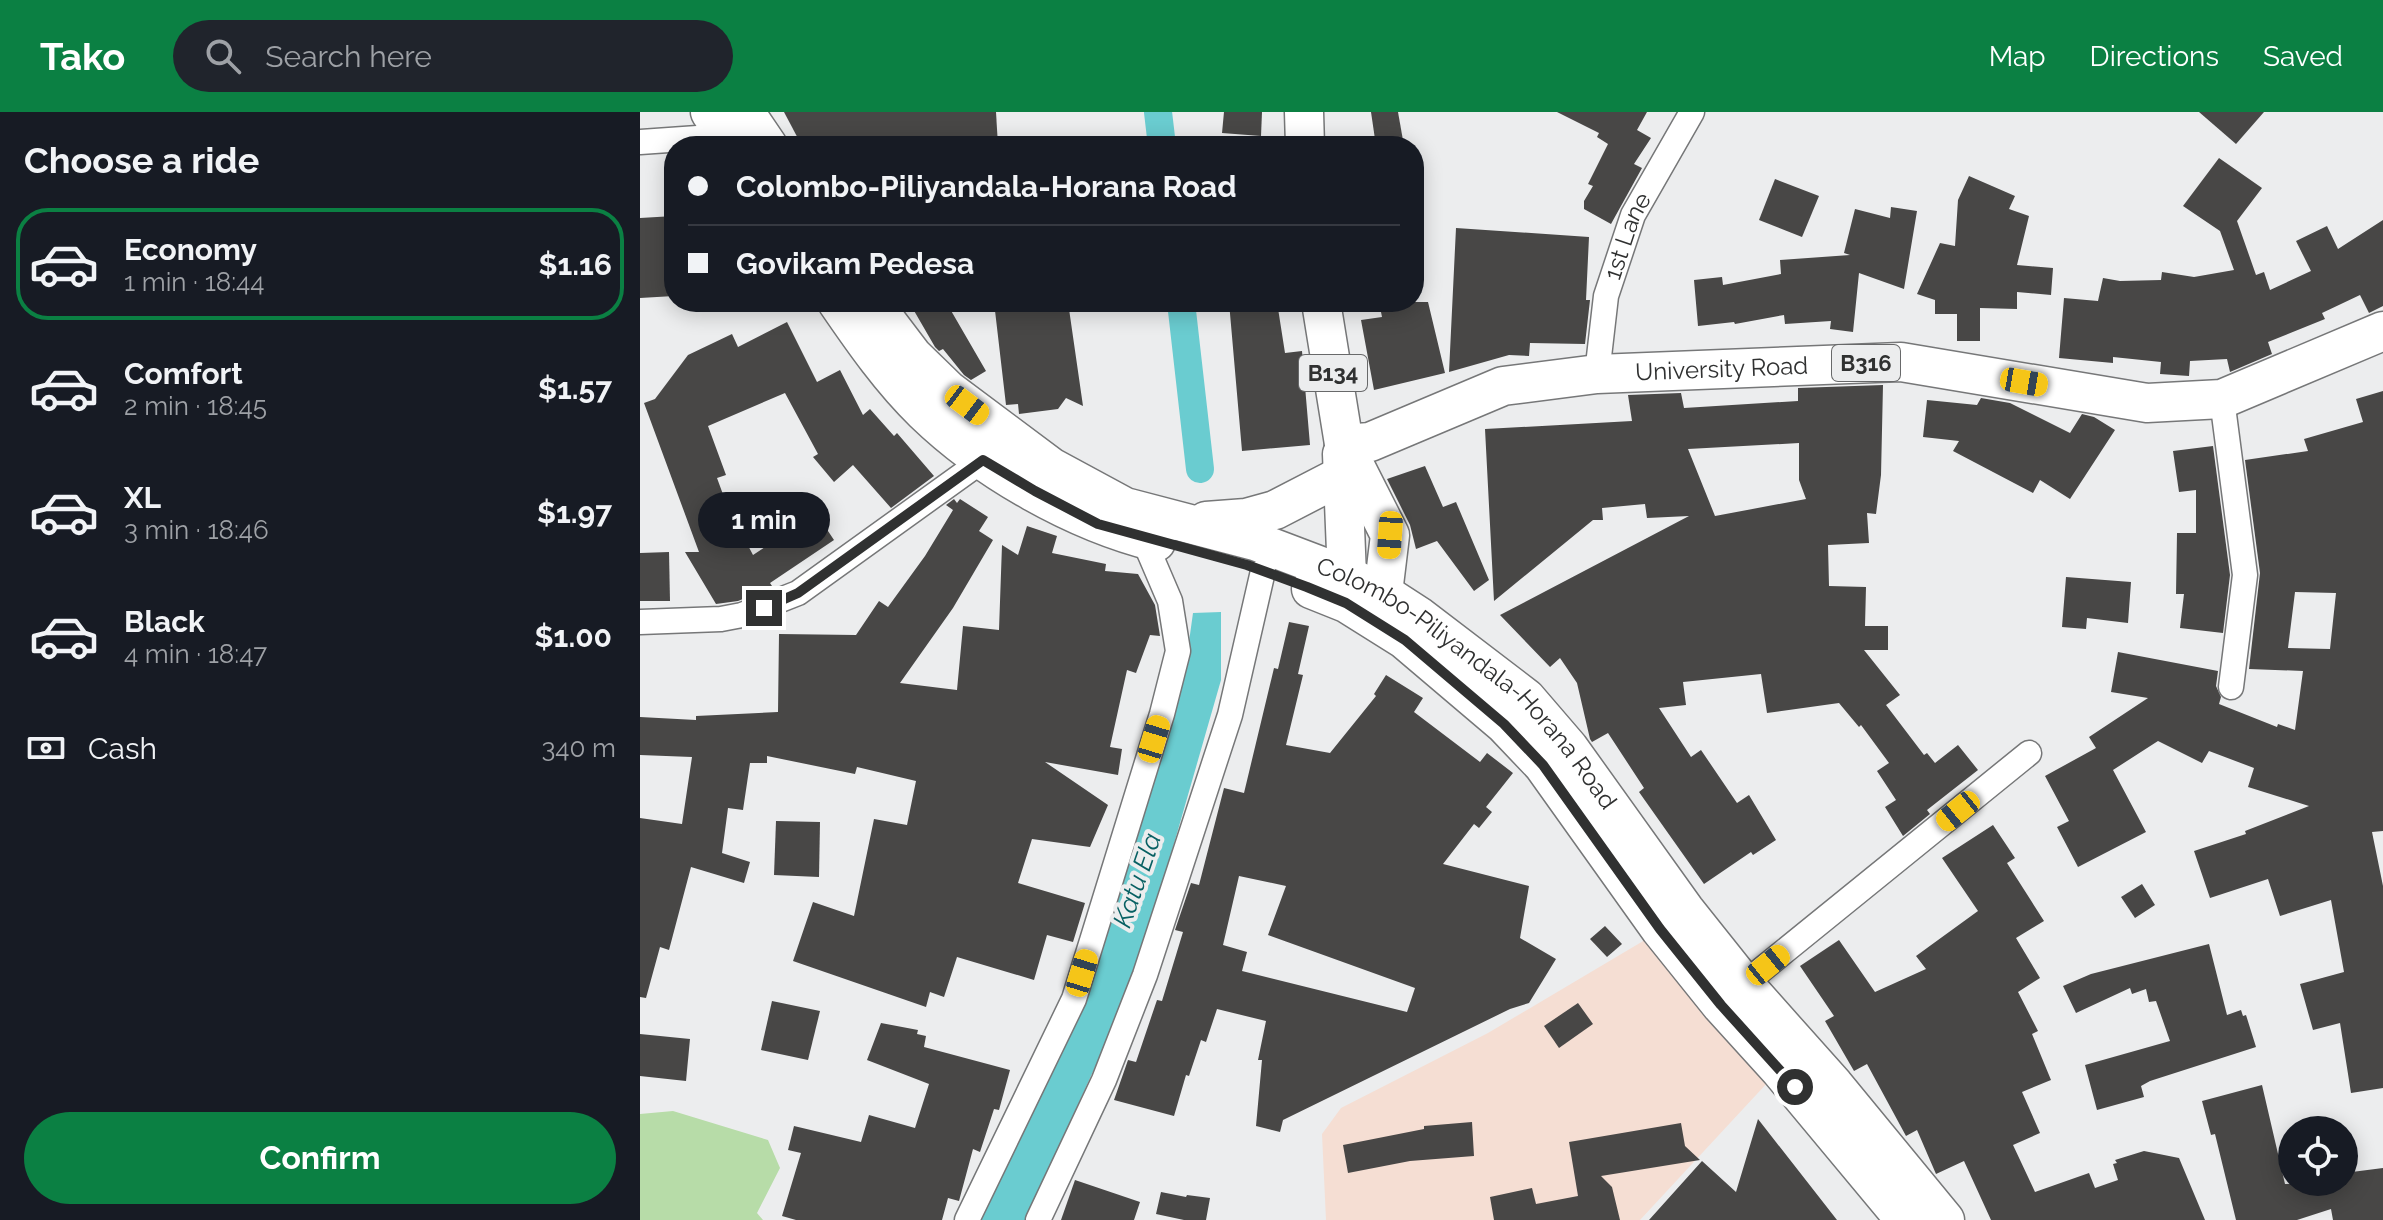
<!DOCTYPE html>
<meta charset="utf-8">
<style>
:root{--surface:#171b24;--page:#20242c;--text:#f1f3f6;--muted:#9ea1a6;--line:#363941;--accent:#0b8043}
body{margin:0;font-family:Raleway,sans-serif;background:var(--page);color:var(--text);height:100vh;display:flex;flex-direction:column;font-size:30px;white-space:nowrap}
*{box-sizing:border-box;margin:0}
p{font-size:26px;color:var(--muted)}
.icon{flex:none;width:44px;height:44px;fill:none;stroke:currentColor;stroke-width:2;stroke-linecap:round;stroke-linejoin:round}
.map{position:relative;flex:1;overflow:hidden}
.side{display:flex;flex-direction:column;background:var(--surface);width:640px}
.side>*{flex:none}
.banner{position:absolute;left:24px;top:24px;width:760px;height:176px;border-radius:32px;box-shadow:0 4px 20px #0003;display:grid;align-content:center;height:176px;padding:0 24px;background:var(--surface)}
.fabs{position:absolute;left:1638px;top:1004px;display:grid;gap:16px}
.fabs a{display:grid;place-items:center;width:80px;height:80px;border-radius:50%;background:var(--surface);box-shadow:0 4px 20px #0003;font-size:40px}
.end{position:absolute;width:36px;height:36px;margin:-18px;border:10px solid #303131;background:#fff;box-shadow:0 0 0 4px #fff}
.from{border-radius:50%}
.bubble{position:absolute;height:56px;border-radius:28px;background:var(--surface);box-shadow:0 4px 20px #0003;font-size:26px;font-weight:700;line-height:56px;text-align:center}
.car{position:absolute;width:24px;height:48px;margin:-24px -12px;border-radius:10px;box-shadow:0 0 6px 2px #0007;background:linear-gradient(#f5c518 24%,#345 0 40%,#f5c518 0 76%,#345 0 86%,#f5c518 0)}
.banner b{display:flex;align-items:center;gap:28px;height:76px;font-size:30px}
.banner b+b{border-top:2px solid var(--line)}
.banner i{width:20px;height:20px;background:var(--text)}
ul{padding:0;list-style:none}
li{display:flex;align-items:center;gap:24px;height:112px;margin:0 16px 12px;padding:0 8px;border:4px solid transparent;border-radius:32px}
li div{flex:1}
li b{display:block;font-size:30px}
li em{font-style:normal;font-weight:700}
li.current{border-color:var(--accent)}
li>.icon{width:72px;height:72px;stroke-width:1.5}
h2{padding:0 24px;font-size:36px;line-height:96px}
.pay{display:flex;align-items:center;gap:20px;height:88px;padding:0 24px;font-size:30px}
.pay p{margin-inline-start:auto}
.button{display:flex;gap:16px;margin-top:auto;padding:16px 24px}
.button a{flex:1;height:92px;border-radius:48px;background:var(--accent);color:#fff;font-size:32px;font-weight:700;line-height:92px;text-align:center}
header{display:flex;align-items:center;gap:48px;box-sizing:border-box;height:112px;padding:0 40px;background:var(--accent);color:#fff}
header strong{font-size:38px}
nav{display:flex;gap:44px;margin-inline-start:auto;font-size:28px}
.search{width:560px;height:72px;background:var(--page);display:flex;align-items:center;gap:20px;box-sizing:border-box;padding:0 28px;border-radius:44px;color:var(--muted);font-size:30px}
main{display:flex;flex:1;min-height:0}
.map>svg:first-child{display:block}
</style>
<header>
<strong>Tako</strong>
<div class="search"><svg class="icon" aria-label="search" viewBox="0 0 24 24"><circle cx="10" cy="10" r="6"/><path d="M15 15l6 6"/></svg>Search here</div>
<nav><a>Map</a><a>Directions</a><a>Saved</a></nav>
</header>
<main>
<section class="side">
<h2>Choose a ride</h2>
<ul>
<li class="current"><svg class="icon" aria-label="car" viewBox="0 0 24 24"><path d="M5 17H2v-5l4-1 3-4h7l3 4 3 1v5h-3M9 17h6M6 11h13"/><circle cx="7" cy="17" r="2"/><circle cx="17" cy="17" r="2"/></svg><div><b>Economy</b><p>1 min · 18:44</p></div><em>$1.16</em></li>
<li><svg class="icon" aria-label="car" viewBox="0 0 24 24"><path d="M5 17H2v-5l4-1 3-4h7l3 4 3 1v5h-3M9 17h6M6 11h13"/><circle cx="7" cy="17" r="2"/><circle cx="17" cy="17" r="2"/></svg><div><b>Comfort</b><p>2 min · 18:45</p></div><em>$1.57</em></li>
<li><svg class="icon" aria-label="car" viewBox="0 0 24 24"><path d="M5 17H2v-5l4-1 3-4h7l3 4 3 1v5h-3M9 17h6M6 11h13"/><circle cx="7" cy="17" r="2"/><circle cx="17" cy="17" r="2"/></svg><div><b>XL</b><p>3 min · 18:46</p></div><em>$1.97</em></li>
<li><svg class="icon" aria-label="car" viewBox="0 0 24 24"><path d="M5 17H2v-5l4-1 3-4h7l3 4 3 1v5h-3M9 17h6M6 11h13"/><circle cx="7" cy="17" r="2"/><circle cx="17" cy="17" r="2"/></svg><div><b>Black</b><p>4 min · 18:47</p></div><em>$1.00</em></li>
</ul>
<div class="pay"><svg class="icon" aria-label="cash" viewBox="0 0 24 24"><path d="M3 7h18v10H3z"/><circle cx="12" cy="12" r="2"/></svg>Cash<p>340 m</p></div>
<div class="button"><a>Confirm</a></div>
</section>
<div class="map">
<svg width="1743" height="1108" viewBox="0 0 1743 1108">
<rect width="100%" height="100%" fill="#ecedee"/>
<polygon fill="#f5ded3" points="1015,822 1129,969 1000,1108 686,1108 682,1022 701,996 848,921"/>
<polygon fill="#b7dca8" points="33,999 128,1028 140,1056 117,1101 123,1108 0,1108 0,1002"/>
<polygon fill="#6accd0" points="581,500 581,568 496,864 386,1108 340,1108 442,879 547,544 553,501"/>
<g fill="none" stroke-linecap="round" stroke-linejoin="round">
<g stroke="#6accd0" stroke-width="28">
<polyline points="518,0 522,34"/>
<polyline points="541,190 560,357"/>
</g>
</g>
<g fill="#484746" fill-rule="evenodd">
<polygon points="144,0 356,0 358,34 162,34"/>
<polygon points="584,0 622,0 621,24 582,21"/>
<polygon points="731,0 758,0 764,34 736,34"/>
<polygon points="917,0 1007,0 997,18 1011,26 994,52 1002,56 971,112 944,97 944,89 953,74 948,72 968,32 957,25 959,21"/>
<polygon points="1559,0 1624,0 1596,32"/>
<polygon points="1579,46 1622,76 1597,109 1616,163 1624,160 1630,178 1671,159 1656,129 1687,114 1698,137 1743,108 1743,194 1729,201 1720,183 1682,201 1685,207 1628,230 1632,242 1590,260 1587,247 1550,249 1549,264 1520,262 1521,250 1473,245 1473,251 1419,246 1424,186 1458,189 1463,166 1480,169 1521,168 1522,160 1554,165 1594,158 1580,119 1543,94"/>
<polygon points="1329,64 1375,84 1369,97 1389,104 1377,153 1413,156 1411,183 1377,180 1377,197 1340,196 1340,229 1317,229 1317,202 1295,202 1295,188 1277,182 1300,131 1315,134 1318,88"/>
<polygon points="1135,67 1179,84 1162,125 1119,108"/>
<polygon points="1251,95 1277,99 1264,177 1219,161 1213,220 1190,217 1191,209 1145,212 1144,203 1095,212 1094,210 1058,214 1054,168 1082,165 1083,173 1141,162 1140,148 1210,143 1204,141 1215,97 1250,106"/>
<polygon points="34,104 34,184 0,186 0,106"/>
<polygon points="816,116 949,125 946,188 950,188 945,232 890,231 889,244 869,243 809,260"/>
<polygon points="269,190 306,190 346,259 331,268 324,263 303,237 299,239 295,235"/>
<polygon points="354,190 428,190 443,294 426,286 418,297 379,302 378,292 366,293"/>
<polygon points="589,190 637,190 645,241 662,239 670,333 602,339"/>
<polygon points="739,190 788,190 805,261 734,278 721,208 742,205"/>
<polygon points="147,210 177,270 200,258 223,303 230,297 254,324 257,321 294,364 251,396 213,353 194,370 173,345 178,342 145,281 68,314 86,363 77,366 99,426 103,424 113,443 160,412 164,417 180,407 194,428 130,471 132,474 125,478 98,489 76,492 45,440 59,440 4,291 15,287 48,243 92,222 98,235"/>
<path d="M 1243,273 L 1241,363 L 1236,402 L 1227,401 L 1229,431 L 1188,433 L 1189,474 L 1226,475 L 1225,514 L 1248,514 L 1248,538 L 1224,538 L 1260,583 L 1246,593 L 1284,643 L 1287,641 L 1295,651 L 1318,633 L 1338,658 L 1287,698 L 1290,702 L 1263,724 L 1245,695 L 1256,688 L 1237,659 L 1249,651 L 1221,613 L 1219,615 L 1199,591 L 1127,601 L 1121,562 L 1043,570 L 1046,593 L 1019,596 L 1051,645 L 1061,638 L 1097,691 L 1109,683 L 1136,728 L 1113,743 L 1111,740 L 1064,772 L 999,680 L 1004,676 L 968,621 L 952,630 L 950,627 L 937,571 L 920,546 L 910,555 L 860,503 L 1049,404 L 1007,406 L 1005,392 L 962,396 L 963,408 L 953,408 L 854,489 L 845,317 L 992,309 L 988,283 L 1041,281 L 1044,296 L 1158,289 L 1158,276 ZM 1159,331 L 1159,368 L 1166,387 L 1075,404 L 1048,337 Z"/>
<path d="M 1743,279 L 1743,719 L 1732,720 L 1743,774 L 1743,976 L 1711,981 L 1700,911 L 1673,918 L 1660,872 L 1704,860 L 1691,788 L 1640,804 L 1628,767 L 1570,786 L 1554,739 L 1606,722 L 1605,719 L 1669,694 L 1608,675 L 1614,656 L 1569,639 L 1562,651 L 1518,629 L 1473,658 L 1506,720 L 1438,755 L 1417,715 L 1429,709 L 1405,664 L 1456,636 L 1449,625 L 1508,586 L 1471,580 L 1478,540 L 1578,559 L 1576,574 L 1581,585 L 1579,592 L 1637,615 L 1638,612 L 1655,618 L 1663,559 L 1609,557 L 1620,461 L 1605,348 L 1668,339 L 1664,327 L 1723,310 L 1716,287 ZM 1655,480 L 1696,481 L 1690,537 L 1648,536 Z"/>
<polygon points="1341,286 1370,291 1430,321 1442,302 1454,305 1475,318 1430,387 1400,368 1393,381 1313,339 1319,329 1283,325 1287,288 1337,293"/>
<polygon points="1573,334 1590,463 1583,521 1540,516 1544,482 1536,482 1537,421 1556,421 1556,378 1539,380 1533,339"/>
<polygon points="785,354 803,395 816,390 849,468 834,479 797,429 776,437 770,413 747,367"/>
<polygon points="314,387 317,391 320,387 348,405 339,419 353,428 313,496 260,571 317,578 323,514 359,518 362,433 378,443 387,414 417,424 412,441 466,452 465,459 498,462 515,493 520,524 510,523 496,561 487,558 470,635 482,637 478,663 405,650 468,693 450,735 392,727 378,771 445,791 433,830 407,823 394,868 317,845 304,885 290,880 286,895 153,849 173,790 214,804 234,707 267,713 276,669 217,655 215,662 127,644 127,651 110,651 103,698 88,696 82,741 110,750 104,771 51,755 29,838 20,835 6,886 0,885 0,706 42,712 52,645 0,643 0,605 56,608 56,604 138,600 139,522 216,523 239,489 248,495 285,444 313,398 306,393"/>
<polygon points="29,440 30,489 0,489 0,441"/>
<polygon points="1426,465 1491,470 1488,511 1447,506 1446,517 1422,515"/>
<path d="M 649,510 L 669,514 L 658,562 L 663,563 L 646,633 L 690,641 L 736,584 L 734,582 L 746,563 L 783,586 L 774,600 L 840,650 L 847,641 L 873,661 L 846,695 L 852,700 L 839,716 L 834,712 L 803,752 L 889,774 L 880,826 L 916,847 L 889,891 L 870,897 L 643,1008 L 640,1020 L 616,1014 L 622,948 L 618,948 L 626,909 L 577,897 L 566,930 L 561,928 L 549,964 L 546,963 L 534,1004 L 474,988 L 488,948 L 496,950 L 517,888 L 522,889 L 543,820 L 535,818 L 551,771 L 559,773 L 584,676 L 604,681 L 634,556 L 638,557 ZM 599,764 L 646,774 L 628,823 L 775,876 L 767,900 L 602,859 L 607,840 L 583,833 Z"/>
<polygon points="136,709 180,710 179,765 134,763"/>
<polygon points="1353,713 1375,746 1367,751 1404,809 1376,826 1400,866 1378,880 1398,919 1392,922 1411,968 1382,980 1400,1021 1373,1033 1395,1080 1449,1061 1455,1076 1478,1068 1473,1052 1477,1051 1475,1048 1504,1039 1539,1046 1565,1108 1351,1108 1324,1049 1296,1062 1277,1018 1266,1024 1227,952 1214,959 1185,909 1194,904 1160,854 1199,828 1235,880 1286,857 1276,844 1338,799 1302,746"/>
<polygon points="1502,772 1515,793 1495,806 1481,785"/>
<polygon points="965,814 982,832 967,845 950,827"/>
<polygon points="1569,832 1587,903 1601,898 1603,904 1606,903 1616,935 1510,969 1501,974 1504,985 1457,998 1445,953 1530,929 1516,889 1509,890 1506,877 1492,882 1490,876 1436,901 1423,874 1451,862"/>
<polygon points="132,889 180,899 168,948 121,938"/>
<polygon points="938,891 953,912 919,936 904,914"/>
<polygon points="241,911 278,918 277,922 286,924 284,935 370,958 359,998 354,997 340,1040 333,1037 319,1089 308,1086 302,1108 156,1108 142,1104 161,1041 148,1038 154,1014 221,1030 229,1003 275,1016 289,972 227,948"/>
<polygon points="0,922 50,927 46,969 0,964"/>
<polygon points="1622,973 1645,1072 1704,1070 1704,1061 1743,1056 1743,1108 1693,1108 1691,1097 1657,1108 1596,1108 1575,1022 1571,1023 1562,989"/>
<polygon points="1118,1007 1197,1108 1009,1108 1062,1049 1096,1080"/>
<polygon points="832,1010 834,1044 770,1049 708,1061 703,1033 784,1017 784,1014"/>
<polygon points="1041,1011 1045,1034 1060,1048 961,1064 972,1075 980,1108 854,1108 850,1085 892,1076 896,1092 938,1084 929,1030"/>
<polygon points="435,1068 500,1090 494,1108 421,1108"/>
<polygon points="521,1080 546,1085 547,1083 570,1086 566,1108 544,1108 516,1102"/>
</g>
<g fill="none" stroke-linecap="round" stroke-linejoin="round">
<g stroke="#767778" stroke-width="27">
<g id="minor">
<polyline points="0,30 86,24"/>
<path id="s1" d="M 957,262 L 966,184 L 993,103 L 1052,0"/>
<polyline points="1582,287 1605,463 1591,575"/>
<polyline points="0,510 81,507 102,503 158,481 343,348 351,339"/>
<polyline points="1104,872 1389,641"/>
<polyline points="327,1108 434,887 522,602 538,539 530,489 503,426"/>
<polyline points="398,1108 464,968 505,863 590,603 623,459"/>
</g>
</g>
<g stroke="#767778" stroke-width="41">
<g id="primary">
<polyline points="70,0 93,34"/>
<polyline points="105,0 128,34"/>
<polyline points="664,0 665,34"/>
<path d="M 197,190 C 223,228 251,268 284,300 C 345,359 435,410 516,430"/>
<path id="s2" d="M 232,190 L 273,244 L 308,278 L 411,355 L 485,395 L 615,429 L 707,464 L 743,481 L 780,505 L 886,586 L 929,636 L 1045,798 L 1104,872 L 1194,973 L 1305,1108"/>
<polyline points="681,190 704,332 750,423 743,481"/>
<path id="s3" d="M 704,332 L 730,330 L 863,274 L 957,262 L 1261,250 L 1507,291 L 1582,287 L 1743,219"/>
<polyline points="702,342 707,464"/>
<polyline points="566,409 606,406 635,398 701,364"/>
<polyline points="671,477 706,491 765,528 864,612 903,653 1020,817 1081,893 1140,958 1265,1108"/>
</g>
</g>
<use href="#minor" stroke="#fff" stroke-width="24"/>
<use href="#primary" stroke="#fff" stroke-width="38"/>
</g>
<g fill="none" stroke-linecap="round" stroke-linejoin="round">
<polyline stroke="#303131" stroke-width="10" points="124,496 158,481 343,348 395,379 458,412 607,453 667,475 706,491 765,528 864,612 903,653 1020,817 1081,893 1155,975"/>
</g>
<g text-anchor="middle" stroke-width="8" stroke-linejoin="round" paint-order="stroke">
<g fill="#ecedee" stroke="#68696a" stroke-width="2">
<rect x="1192" y="233" width="68" height="36" rx="6"/>
<rect x="659" y="243" width="68" height="36" rx="6"/>
</g>
<g font-size="22" font-weight="bold" fill="#303131">
<text x="1226" y="259">B316</text>
<text x="693" y="269">B134</text>
</g>
<g font-size="24" fill="#303131" stroke="#ecedee">
<text dy="8" stroke="none"><textPath href="#s1" startOffset="142">1st Lane</textPath></text>
<text dy="8" stroke="none"><textPath href="#s3" startOffset="390">University Road</textPath></text>
<text dy="8" stroke="none"><textPath href="#s2" startOffset="724">Colombo-Piliyandala-Horana Road</textPath></text>
</g>
<g font-size="26" font-style="italic" fill="#086063" stroke="#ecedee">
<text transform="translate(497 768) rotate(-71)" y="9">Katu Ela</text>
</g>
</g>
</svg>
<div class="fabs">
<a><svg class="icon" aria-label="locate" viewBox="0 0 24 24"><circle cx="12" cy="12" r="6"/><path d="M12 2v4M12 18v4M2 12h4M18 12h4"/></svg></a>
</div>
<i class="end from" style="left:1155px;top:975px"></i>
<i class="end" style="left:124px;top:496px"></i>
<div class="bubble" style="left:58px;top:380px;width:132px">1 min</div>
<i class="car" style="left:1384px;top:270px;rotate:100deg"></i>
<i class="car" style="left:327px;top:293px;rotate:127deg"></i>
<i class="car" style="left:750px;top:423px;rotate:184deg"></i>
<i class="car" style="left:514px;top:627px;rotate:17deg"></i>
<i class="car" style="left:1318px;top:699px;rotate:231deg"></i>
<i class="car" style="left:1128px;top:853px;rotate:51deg"></i>
<i class="car" style="left:442px;top:861px;rotate:17deg"></i>
<div class="banner">
<b><i class="from"></i>Colombo-Piliyandala-Horana Road</b>
<b><i></i>Govikam Pedesa</b>
</div>
</div>
</main>
